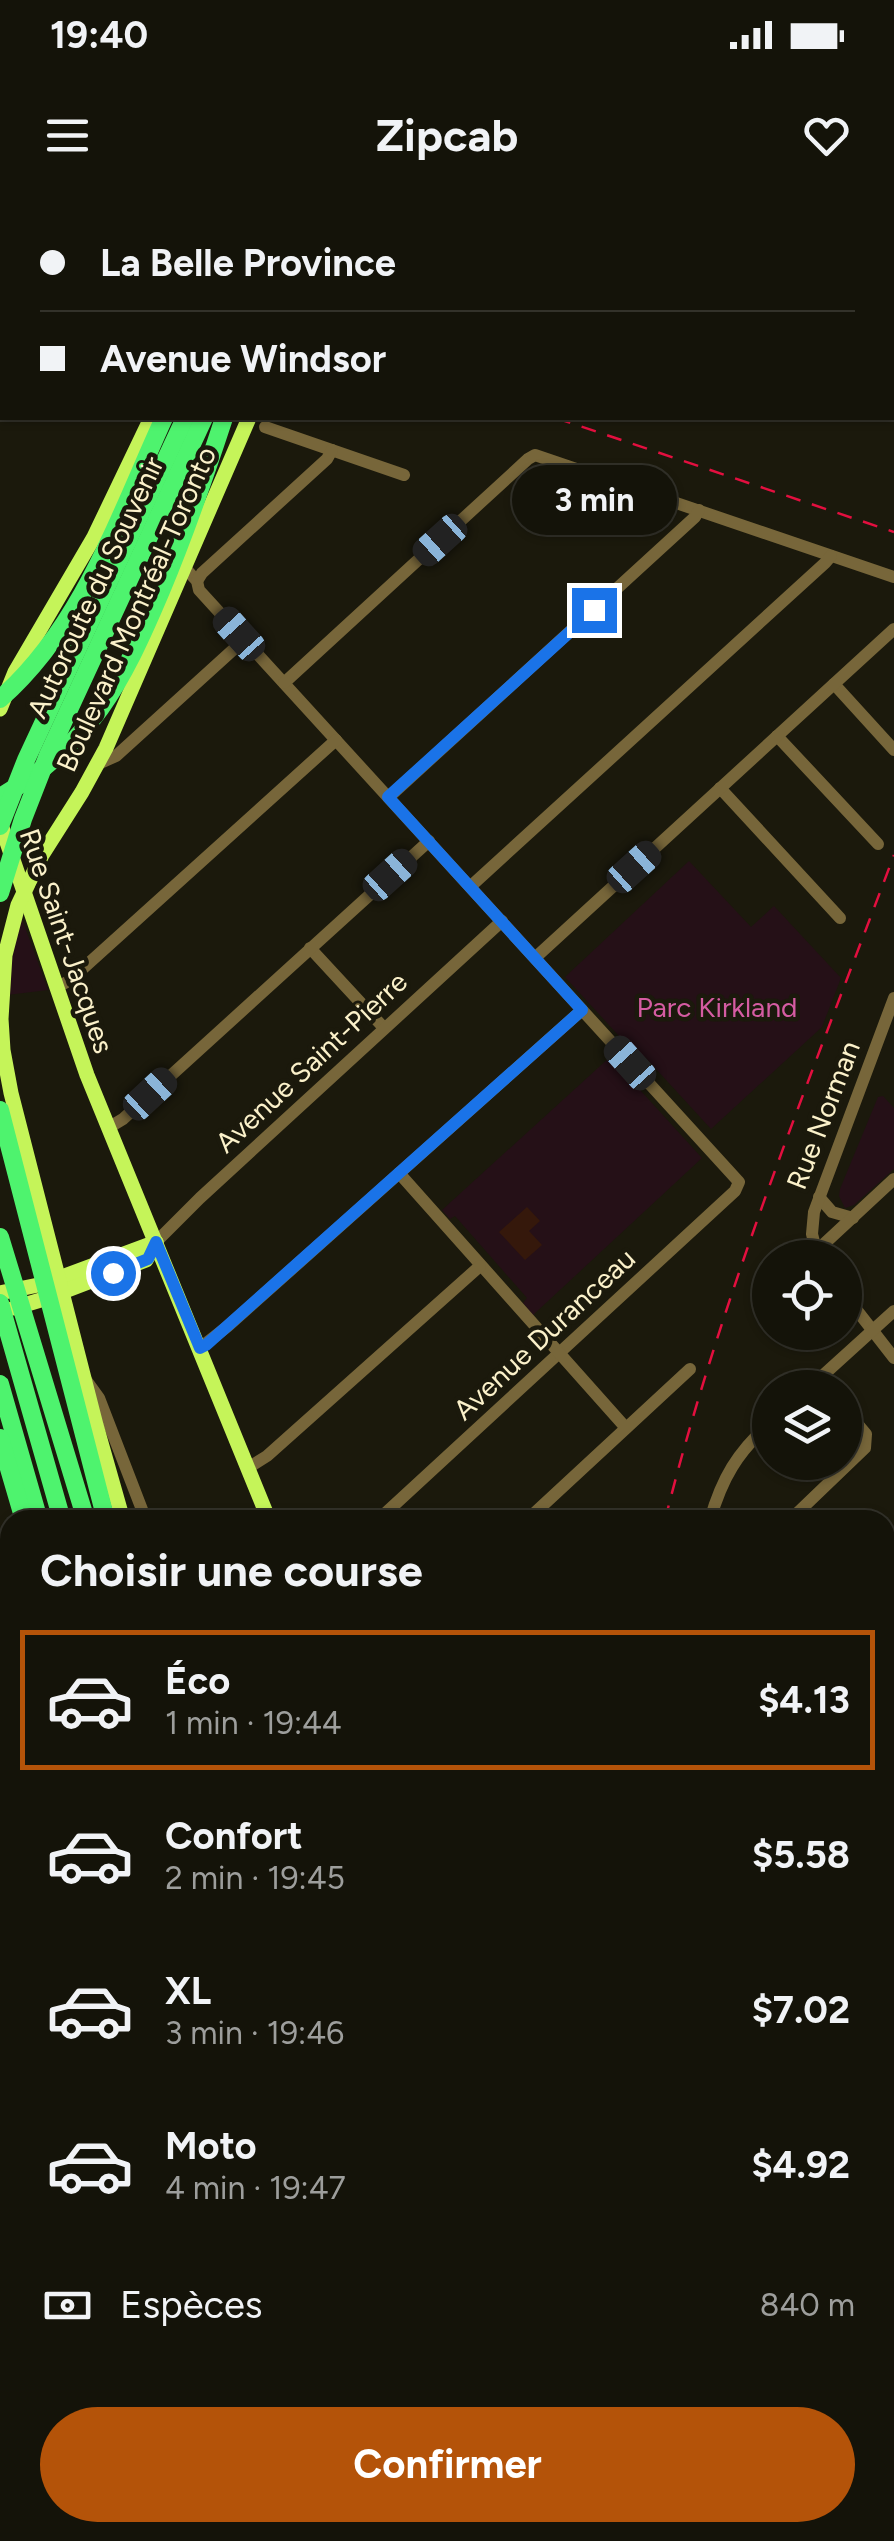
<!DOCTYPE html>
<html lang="fr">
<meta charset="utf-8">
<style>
:root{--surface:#141309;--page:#1d1c12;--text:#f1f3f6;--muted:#9d9e9c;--line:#33322a;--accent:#b45309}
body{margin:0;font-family:Figtree,sans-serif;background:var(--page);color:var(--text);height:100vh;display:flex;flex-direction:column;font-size:38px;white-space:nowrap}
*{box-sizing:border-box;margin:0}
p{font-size:32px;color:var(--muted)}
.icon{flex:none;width:55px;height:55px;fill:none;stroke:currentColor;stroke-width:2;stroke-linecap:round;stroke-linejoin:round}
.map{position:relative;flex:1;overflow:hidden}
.details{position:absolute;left:0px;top:1310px;width:895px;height:1032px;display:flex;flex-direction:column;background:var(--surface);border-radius:30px 30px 0 0;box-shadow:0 2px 8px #0004,0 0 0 2px var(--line)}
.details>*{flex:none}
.guide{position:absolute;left:0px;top:0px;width:895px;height:220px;box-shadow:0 2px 8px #0004,0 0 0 2px var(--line);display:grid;align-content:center;height:220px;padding:0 40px;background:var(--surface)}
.buttons{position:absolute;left:752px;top:1040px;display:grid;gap:20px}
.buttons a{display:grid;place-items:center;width:110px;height:110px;border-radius:50%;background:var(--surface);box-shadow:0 2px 8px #0004,0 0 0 2px var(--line);font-size:50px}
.end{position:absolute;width:45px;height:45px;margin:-22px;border:12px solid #1a73e8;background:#fff;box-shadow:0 0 0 5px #fff}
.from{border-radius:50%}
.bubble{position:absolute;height:70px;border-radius:35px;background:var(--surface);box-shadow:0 2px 8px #0004,0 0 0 2px var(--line);font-size:32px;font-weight:700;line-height:70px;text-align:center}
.car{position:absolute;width:30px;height:60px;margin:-30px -15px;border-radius:12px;box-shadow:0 0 8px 2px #0007;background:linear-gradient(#222 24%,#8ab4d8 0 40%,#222 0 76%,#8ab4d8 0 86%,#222 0)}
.guide b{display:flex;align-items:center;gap:35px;height:95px;font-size:38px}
.guide b+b{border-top:2px solid var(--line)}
.guide i{width:25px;height:25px;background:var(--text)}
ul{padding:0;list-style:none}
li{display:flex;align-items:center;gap:30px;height:140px;margin:0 20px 15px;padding:0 20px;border:5px solid transparent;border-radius:0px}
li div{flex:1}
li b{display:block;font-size:38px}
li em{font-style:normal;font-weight:700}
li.current{border-color:var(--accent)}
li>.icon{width:90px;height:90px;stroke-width:1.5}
h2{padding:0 40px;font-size:45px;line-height:120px}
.pay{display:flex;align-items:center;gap:25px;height:110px;padding:0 40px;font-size:38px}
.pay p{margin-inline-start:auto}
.button{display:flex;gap:20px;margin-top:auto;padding:20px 40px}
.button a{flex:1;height:115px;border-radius:60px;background:var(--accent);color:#fff;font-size:40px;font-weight:700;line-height:115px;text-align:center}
.status{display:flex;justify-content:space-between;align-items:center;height:70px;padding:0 50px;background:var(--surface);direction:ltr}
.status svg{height:28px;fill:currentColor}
header{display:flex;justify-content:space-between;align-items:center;height:130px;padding:0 40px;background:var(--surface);font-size:45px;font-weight:700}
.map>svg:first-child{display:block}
</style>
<div class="status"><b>19:40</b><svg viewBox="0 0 49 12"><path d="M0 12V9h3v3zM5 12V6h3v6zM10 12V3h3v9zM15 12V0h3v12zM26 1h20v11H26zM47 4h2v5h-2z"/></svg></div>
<header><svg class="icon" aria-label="menu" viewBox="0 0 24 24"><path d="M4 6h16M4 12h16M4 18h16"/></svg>Zipcab<svg class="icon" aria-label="heart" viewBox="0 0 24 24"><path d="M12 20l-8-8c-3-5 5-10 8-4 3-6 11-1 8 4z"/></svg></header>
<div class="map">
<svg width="894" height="2341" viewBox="0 0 894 2341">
<rect width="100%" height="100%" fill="#1b190c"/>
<g fill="#251017">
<polygon points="689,661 751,727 774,706 841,778 822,827 711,929 645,857 641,860 565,777"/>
<polygon points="21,716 48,790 7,795 10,762"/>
<polygon points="610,857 702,958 533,1115 523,1103 527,1098 455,1016 450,1019 442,1010"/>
<polygon points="883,896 894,908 894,969 854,1005 845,1008 839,996 840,989 878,897"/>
<polygon points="894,1376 894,1536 885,1564 885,1406"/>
</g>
<polygon fill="#35180b" points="527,1007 540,1021 529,1031 542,1045 525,1060 499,1032"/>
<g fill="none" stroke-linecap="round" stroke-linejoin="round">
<g stroke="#77663a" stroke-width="12">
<polyline points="265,227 404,275"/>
<polyline points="185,368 197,381 199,390 739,982 735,991 378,1320"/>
<polyline points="197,381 202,373 327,259 332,250"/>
<polyline points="284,483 528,259 535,255 894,377"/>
<polyline points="834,484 894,550"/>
<polyline points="777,536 878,644"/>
<polyline points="98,564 116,556 245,439"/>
<polyline points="720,588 840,718"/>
<polyline points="389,597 695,317 699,310"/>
<polyline points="471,686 825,363 831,356"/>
<polyline points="310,748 384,828"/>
<polyline points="536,757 894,429"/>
<polyline points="57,787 69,781 336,540"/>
<polyline points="108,928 123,919 429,641"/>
<polyline points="399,973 626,1228"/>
<polyline points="819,997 832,1012 853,1018"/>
<polyline points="156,1042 200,998 502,721"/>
<polyline points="811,1056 894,979"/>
<polyline points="818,1058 812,1034 814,1012 894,798"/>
<polyline points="845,1095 894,1158"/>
<polyline points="766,1098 770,1094"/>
<polyline points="200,1148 228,1126 582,810"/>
<polyline points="86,1180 99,1198 146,1320"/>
<polyline points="809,1188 894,1111"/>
<polyline points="248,1268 267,1256 480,1066"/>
<polyline points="527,1320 690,1169"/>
<path d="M 710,1320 C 722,1278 737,1253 770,1223"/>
<polyline points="790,1320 865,1248 866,1234 845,1209"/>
<polyline points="885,1794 894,1768"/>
<polyline points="885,1909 894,1919"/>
<polyline points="885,2053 894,2060"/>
<polyline points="885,2172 894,2182"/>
<polyline points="0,2195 10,2225"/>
<polyline points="885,2327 894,2320"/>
<polyline points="46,2332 49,2341"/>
<polyline points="472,2332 475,2341"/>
<polyline points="720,2332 721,2341"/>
<polyline points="826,2341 868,2332"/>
</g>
<g stroke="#c5f459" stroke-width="15">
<polyline points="255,2 256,0"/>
<polyline points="342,2 344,0"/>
<polyline points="0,509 15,472 94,337 151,218"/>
<polyline points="0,622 87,875 269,1320"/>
<polyline points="0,1093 43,1084 156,1042"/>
<polyline points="14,1108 44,1099 146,1060 156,1042"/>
<polyline points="123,1320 96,1225 11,893 3,850 1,819 5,755 18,705 42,655 82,592 106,548 249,218"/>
<polyline points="0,1385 10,1413"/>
<polyline points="885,1977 894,1984"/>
<polyline points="330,2332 333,2341"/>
</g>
<g stroke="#4ef36e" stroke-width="18">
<polyline points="267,2 268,0"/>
<polyline points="281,2 283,0"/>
<polyline points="302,2 304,0"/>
<polyline points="322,2 324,0"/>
<path d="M 0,499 C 83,426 119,316 164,218"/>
<path d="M 0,597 C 91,545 122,483 161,391 C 185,334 205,276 224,218"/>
<polyline points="0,626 26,560 185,218"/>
<polyline points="0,693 23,619 48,555 204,218"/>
<polyline points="0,910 106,1320"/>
<polyline points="0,1037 86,1320"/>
<polyline points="0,1103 62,1320"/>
<polyline points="0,1184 39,1320"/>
<polyline points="0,1238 24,1320"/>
<polyline points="373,2332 376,2341"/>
<polyline points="428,2332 431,2341"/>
</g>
<g stroke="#e30f3f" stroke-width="2.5" stroke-dasharray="15 12" stroke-linecap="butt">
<polyline points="23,0 25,2"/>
<polyline points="0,28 2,29"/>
<polyline points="556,218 894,332"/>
<path d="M 665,1320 C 722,1092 812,874 894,655"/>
<polyline points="626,2332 627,2341"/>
</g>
</g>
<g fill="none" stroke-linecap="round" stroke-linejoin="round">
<polyline stroke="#1a73e8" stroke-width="12" points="113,1073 148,1059 156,1042 200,1148 206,1145 582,810 388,597 594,410"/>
</g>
<g text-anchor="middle" stroke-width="9" stroke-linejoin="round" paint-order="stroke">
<g font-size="28" fill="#fbf1ca" stroke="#1b190c">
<text transform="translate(95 387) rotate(-65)" y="10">Autoroute du Souvenir</text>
<text transform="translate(136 409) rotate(-66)" y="10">Boulevard Montréal-Toronto</text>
<text transform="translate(67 741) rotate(71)" y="10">Rue Saint-Jacques</text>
<text transform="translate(311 862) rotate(-43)" y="10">Avenue Saint-Pierre</text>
<text transform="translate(823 915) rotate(-69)" y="10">Rue Norman</text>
<text transform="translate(544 1134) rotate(-43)" y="10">Avenue Duranceau</text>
</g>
<g font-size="28" fill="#d55ca2" stroke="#1b190c">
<text x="717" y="817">Parc Kirkland</text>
</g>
</g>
</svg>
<div class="buttons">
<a><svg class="icon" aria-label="locate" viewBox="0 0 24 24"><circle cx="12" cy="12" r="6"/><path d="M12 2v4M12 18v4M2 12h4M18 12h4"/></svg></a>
<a><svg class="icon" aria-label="layers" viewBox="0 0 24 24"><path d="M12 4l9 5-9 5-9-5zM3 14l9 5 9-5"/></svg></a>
</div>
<i class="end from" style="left:113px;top:1073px"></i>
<i class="end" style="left:594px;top:410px"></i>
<div class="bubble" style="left:512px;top:265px;width:165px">3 min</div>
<i class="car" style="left:440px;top:340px;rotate:228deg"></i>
<i class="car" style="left:239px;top:434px;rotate:318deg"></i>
<i class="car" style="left:634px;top:667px;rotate:48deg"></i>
<i class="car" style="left:390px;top:675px;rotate:48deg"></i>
<i class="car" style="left:630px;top:863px;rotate:318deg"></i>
<i class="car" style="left:150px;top:894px;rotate:47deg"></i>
<div class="guide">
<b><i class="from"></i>La Belle Province</b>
<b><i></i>Avenue Windsor</b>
</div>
<section class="details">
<h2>Choisir une course</h2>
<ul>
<li class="current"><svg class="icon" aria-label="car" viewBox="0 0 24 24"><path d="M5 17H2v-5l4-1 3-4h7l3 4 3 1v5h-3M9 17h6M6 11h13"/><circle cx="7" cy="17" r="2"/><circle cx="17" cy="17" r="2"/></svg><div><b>Éco</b><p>1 min · 19:44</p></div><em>$4.13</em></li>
<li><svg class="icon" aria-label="car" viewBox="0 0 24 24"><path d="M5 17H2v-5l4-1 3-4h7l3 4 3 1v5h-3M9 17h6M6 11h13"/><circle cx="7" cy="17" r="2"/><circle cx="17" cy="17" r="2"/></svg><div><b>Confort</b><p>2 min · 19:45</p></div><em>$5.58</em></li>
<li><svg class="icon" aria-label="car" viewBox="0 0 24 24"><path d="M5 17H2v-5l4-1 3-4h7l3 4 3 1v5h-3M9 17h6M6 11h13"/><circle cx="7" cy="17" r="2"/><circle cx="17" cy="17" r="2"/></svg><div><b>XL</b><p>3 min · 19:46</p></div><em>$7.02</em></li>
<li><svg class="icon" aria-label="car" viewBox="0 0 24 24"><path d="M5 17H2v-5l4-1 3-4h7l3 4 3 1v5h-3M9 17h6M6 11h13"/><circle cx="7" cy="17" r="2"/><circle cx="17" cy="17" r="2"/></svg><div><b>Moto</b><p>4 min · 19:47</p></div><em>$4.92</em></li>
</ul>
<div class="pay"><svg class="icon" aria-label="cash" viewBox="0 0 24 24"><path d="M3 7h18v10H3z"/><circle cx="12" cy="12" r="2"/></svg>Espèces<p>840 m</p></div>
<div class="button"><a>Confirmer</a></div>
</section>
</div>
